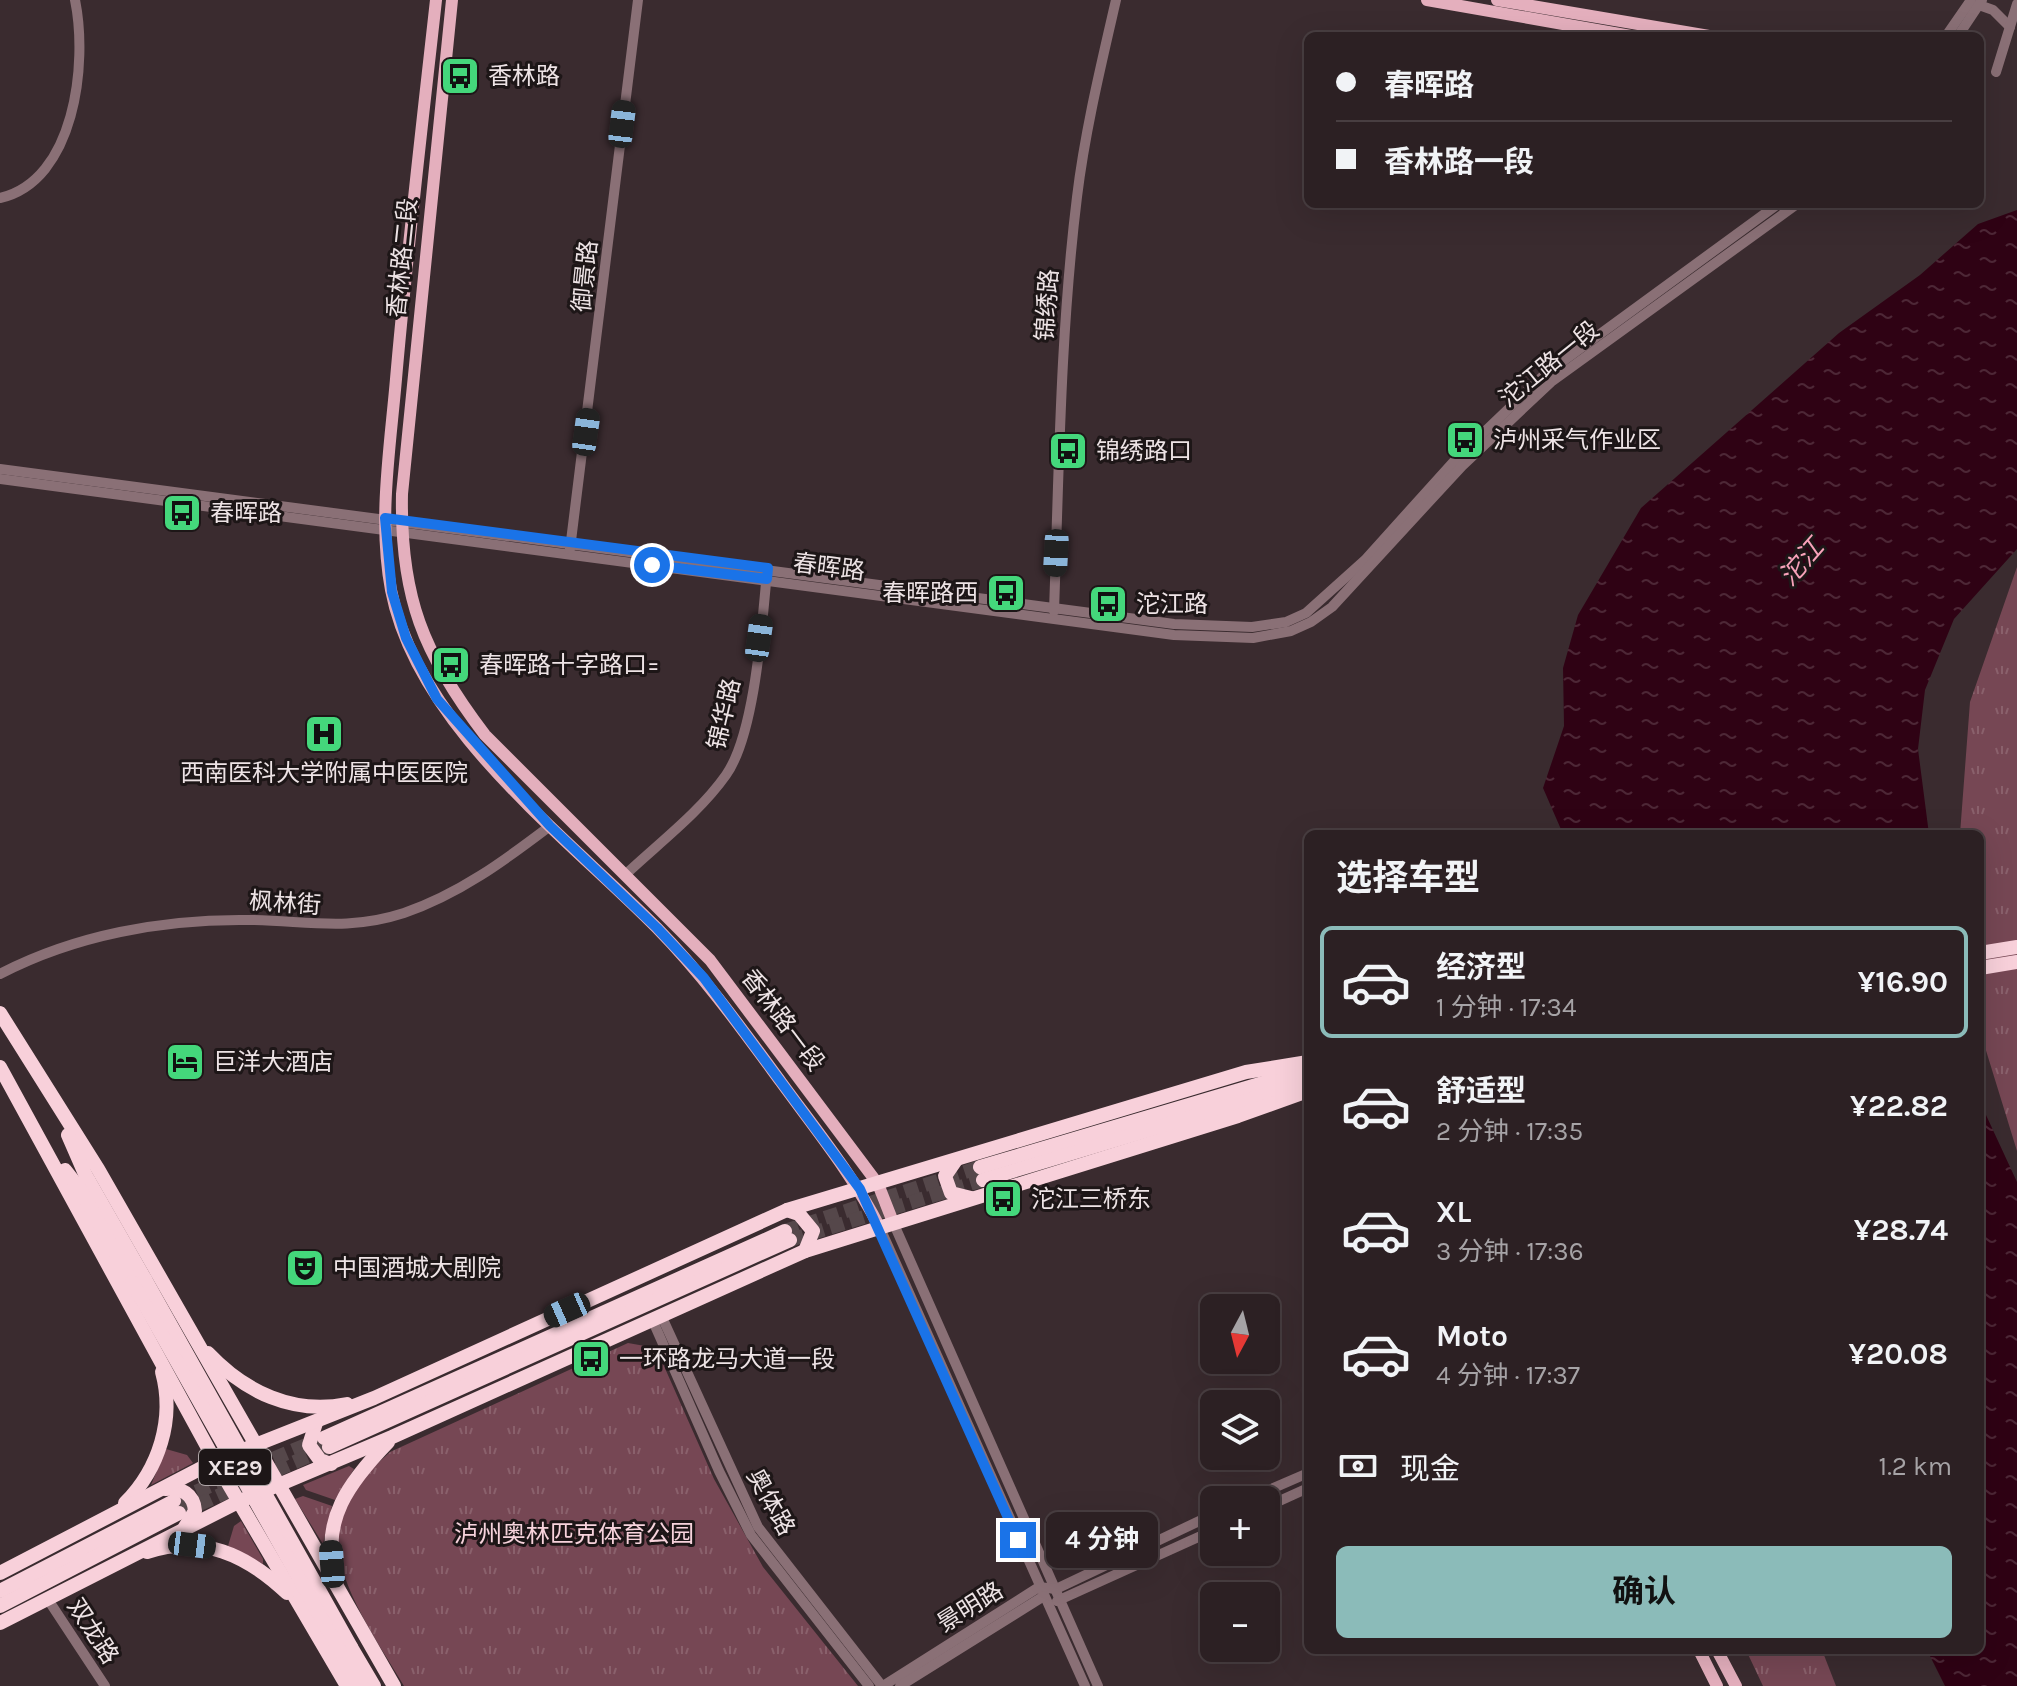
<!DOCTYPE html>
<html lang="zh">
<meta charset="utf-8">
<style>
:root{--surface:#2c2023;--page:#382d30;--text:#f1f3f6;--muted:#a6a3a6;--line:#483e41;--accent:#8bbbb9}
body{margin:0;font-family:Karla,"Noto Sans SC",sans-serif;background:var(--page);color:var(--text);height:100vh;display:flex;flex-direction:column;font-size:30px;white-space:nowrap}
*{box-sizing:border-box;margin:0}
p{font-size:26px;color:var(--muted)}
.icon{flex:none;width:44px;height:44px;fill:none;stroke:currentColor;stroke-width:2;stroke-linecap:round;stroke-linejoin:round}
.map{position:relative;flex:1;overflow:hidden}
.side{position:absolute;left:1304px;top:830px;width:680px;height:824px;display:flex;flex-direction:column;background:var(--surface);border-radius:12px;box-shadow:0 8px 32px #0002,0 0 0 2px var(--line)}
.side>*{flex:none}
.hud{position:absolute;left:1304px;top:32px;width:680px;height:176px;border-radius:12px;box-shadow:0 8px 32px #0002,0 0 0 2px var(--line);display:grid;align-content:center;height:176px;padding:0 32px;background:var(--surface)}
.needle{width:52px;rotate:187deg}
.fabs{position:absolute;left:1200px;top:1294px;display:grid;gap:16px}
.fabs a{display:grid;place-items:center;width:80px;height:80px;border-radius:12px;background:var(--surface);box-shadow:0 8px 32px #0002,0 0 0 2px var(--line);font-size:40px}
.end{position:absolute;width:36px;height:36px;margin:-18px;border:10px solid #1a73e8;background:#fff;box-shadow:0 0 0 4px #fff}
.from{border-radius:50%}
.bubble{position:absolute;height:56px;border-radius:12px;background:var(--surface);box-shadow:0 8px 32px #0002,0 0 0 2px var(--line);font-size:26px;font-weight:700;line-height:56px;text-align:center}
.car{position:absolute;width:24px;height:48px;margin:-24px -12px;border-radius:10px;box-shadow:0 0 6px 2px #0007;background:linear-gradient(#222 24%,#8ab4d8 0 40%,#222 0 76%,#8ab4d8 0 86%,#222 0)}
.hud b{display:flex;align-items:center;gap:28px;height:76px;font-size:30px}
.hud b+b{border-top:2px solid var(--line)}
.hud i{width:20px;height:20px;background:var(--text)}
ul{padding:0;list-style:none}
li{display:flex;align-items:center;gap:24px;height:112px;margin:0 16px 12px;padding:0 16px;border:4px solid transparent;border-radius:12px}
li div{flex:1}
li b{display:block;font-size:30px}
li em{font-style:normal;font-weight:700}
li.current{border-color:var(--accent)}
li>.icon{width:72px;height:72px;stroke-width:1.5}
h2{padding:0 32px;font-size:36px;line-height:96px}
.pay{display:flex;align-items:center;gap:20px;height:88px;padding:0 32px;font-size:30px}
.pay p{margin-inline-start:auto}
.cta{display:flex;gap:16px;margin-top:auto;padding:16px 32px}
.cta a{flex:1;height:92px;border-radius:12px;background:var(--accent);color:#111;font-size:32px;font-weight:700;line-height:92px;text-align:center}
.map>svg:first-child{display:block}
</style>
<div class="map">
<svg width="2017" height="1686" viewBox="0 0 2017 1686">
<defs>
<pattern id="grass-tufts" width="24" height="20" patternUnits="userSpaceOnUse" patternTransform="scale(2)"><rect width="24" height="20" fill="#764754"/><path d="M3 7l-1-3M5 7V3M7 7l1-3M15 17l-1-3M17 17v-4M19 17l1-3" fill="none" stroke="#8a616c"/></pattern>
<pattern id="water-ripples" width="26" height="14" patternUnits="userSpaceOnUse" patternTransform="scale(2)"><rect width="26" height="14" fill="#2f0214"/><path d="M2 4q2-2 4 0t4 0M15 11q2-2 4 0t4 0" fill="none" stroke="#4d2736"/></pattern>
</defs>
<rect width="100%" height="100%" fill="#3a2b2f"/>
<g fill="url(#grass-tufts)">
<polygon points="2017,567 2017,1151 1980,1031 1980,834 1960,834 1970,702"/>
<path d="M 628,1343 L 656,1348 L 714,1479 L 763,1567 L 858,1686 L 404,1686 C 377,1639 316,1559 344,1503 C 354,1483 374,1467 390,1452 Z"/>
<polygon points="166,1449 187,1455 193,1463 151,1485"/>
<polygon points="349,1466 354,1469 335,1500 306,1490 303,1485"/>
<polygon points="303,1496 332,1506 323,1544 295,1499"/>
<polygon points="241,1521 263,1559 263,1564 228,1546 234,1526"/>
<polygon points="1746,1650 1822,1650 1836,1686 1763,1686"/>
</g>
<g fill="url(#water-ripples)">
<polygon points="2017,210 2017,549 1954,619 1925,690 1918,749 1929,834 1563,834 1543,788 1564,726 1563,668 1578,615 1641,508 1839,333 1920,275 1978,224"/>
<polygon points="1980,1102 2017,1182 2017,1686 1945,1686 1927,1650 1980,1650"/>
</g>
<g fill="none" stroke-linecap="round" stroke-linejoin="round">
<g stroke="#55474a" stroke-width="14" stroke-dasharray="14 7" stroke-linecap="butt">
<polyline points="785,1231 980,1167"/>
<polyline points="790,1240 983,1180"/>
<polyline points="177,1500 320,1439"/>
<polyline points="179,1513 329,1447"/>
</g>
<g stroke="#8a7076" stroke-width="10">
<polyline points="1979,5 1993,10 2010,27"/>
<polyline points="1946,36 1971,0"/>
<polyline points="1958,36 1982,0"/>
<polyline points="1996,72 2017,4"/>
<path d="M 0,198 C 75,181 88,63 75,0"/>
<polyline points="0,469 1174,624 1252,627 1286,622 1306,613 1365,560 1456,459 1544,375 1778,204"/>
<polyline points="0,479 1174,635 1253,638 1291,631 1311,622 1332,607 1462,466 1551,382 1797,204"/>
<polyline points="570,549 638,0"/>
<path d="M 1054,611 C 1059,473 1060,335 1077,197 C 1085,131 1101,65 1116,0"/>
<path d="M 626,874 C 659,843 700,812 726,775 C 755,734 762,624 767,572"/>
<path d="M 0,974 C 75,935 163,919 247,920 C 304,920 346,932 404,913 C 459,894 504,861 550,826"/>
<polyline points="893,1222 1098,1686"/>
<polyline points="880,1228 1085,1686"/>
<polyline points="661,1315 758,1527 882,1686"/>
<polyline points="652,1319 719,1471 751,1535 869,1686"/>
<polyline points="1246,1500 1308,1473"/>
<polyline points="1266,1507 1308,1488"/>
<polyline points="47,1598 105,1686"/>
<polyline points="1057,1601 1214,1530"/>
<polyline points="883,1686 1039,1587 1056,1589 1214,1514"/>
<polyline points="900,1686 1044,1596"/>
</g>
<g stroke="#e4afbd" stroke-width="12">
<path d="M 436,0 C 422,126 407,252 396,379 C 390,449 378,520 391,590 C 417,726 564,834 657,928 C 704,976 742,1029 781,1082 C 816,1130 853,1175 880,1228"/>
<path d="M 452,0 L 402,494 C 400,596 423,654 485,735 L 710,960 L 878,1184 L 893,1222"/>
<polyline points="1427,0 1631,36"/>
<polyline points="1497,0 1709,36"/>
<polyline points="1699,1650 1717,1686"/>
<polyline points="1717,1650 1736,1686"/>
</g>
<g stroke="#f8d0da" stroke-width="14">
<polyline points="1980,953 2017,947"/>
<polyline points="1980,968 2017,962"/>
<polyline points="0,1013 98,1169 394,1686"/>
<polyline points="0,1067 215,1461 347,1686"/>
<polyline points="68,1135 85,1174 145,1279"/>
<polyline points="956,1160 945,1176 951,1193 971,1198"/>
<polyline points="980,1167 1300,1072"/>
<polyline points="65,1170 80,1189 132,1282"/>
<polyline points="983,1180 1308,1082"/>
<polyline points="787,1210 799,1214 813,1231 805,1251"/>
<path d="M 208,1353 C 245,1392 293,1415 347,1404"/>
<polyline points="316,1423 309,1445 320,1460 331,1464"/>
<polyline points="324,1438 785,1231"/>
<polyline points="329,1447 790,1240"/>
<path d="M 165,1489 C 181,1487 194,1494 195,1511 L 185,1527"/>
<path d="M 125,1503 C 159,1469 175,1419 162,1372"/>
<path d="M 147,1552 C 202,1534 247,1555 287,1593"/>
<polyline points="0,1573 215,1461 374,1398 787,1210 1246,1072 1308,1062"/>
<path d="M 336,1578 C 319,1521 350,1481 388,1442"/>
<polyline points="0,1591 174,1501"/>
<polyline points="0,1606 179,1513"/>
<polyline points="0,1623 238,1502 392,1437 805,1251 1238,1116 1308,1091"/>
<polyline points="351,1647 374,1686"/>
<polyline points="340,1651 361,1686"/>
</g>
<g stroke="#f8d0da" stroke-width="14">
<polyline points="145,1279 351,1647"/>
<polyline points="132,1282 340,1651"/>
</g>
</g>
<g fill="none" stroke-linecap="round" stroke-linejoin="round">
<polyline stroke="#1a73e8" stroke-width="10" points="652,565 767,579 768,568 385,518 392,592 406,638 437,699 550,826 657,928 704,978 860,1189 1018,1540"/>
</g>
<defs>
<g id="bus-square" transform="scale(2)"><rect x="-9" y="-9" width="18" height="18" rx="4" fill="#44d77b" stroke="#1d1617"/><path d="M-5-6H5V4H4V6H2V4H-2V6H-4V4H-5ZM-3.5-4V0h7V-4ZM-3.5 1.2v1.5H-2V1.2ZM2 1.2v1.5H3.5V1.2Z" fill="#111"/></g>
<g id="hospital-square" transform="scale(2)"><rect x="-9" y="-9" width="18" height="18" rx="4" fill="#44d77b" stroke="#1d1617"/><path d="M-5-5h3v3.5h4V-5h3V5h-3V1.5h-4V5h-3Z" fill="#111"/></g>
<g id="hotel-square" transform="scale(2)"><rect x="-9" y="-9" width="18" height="18" rx="4" fill="#44d77b" stroke="#1d1617"/><path d="M-6-4.5h1.5V1H6V5H4.5V3h-9V5H-6ZM-4 0a1.8 1.8 0 1 1 3.6 0ZM.5 0V-2.5h3Q6-2.5 6 0Z" fill="#111"/></g>
<g id="theatre-square" transform="scale(2)"><rect x="-9" y="-9" width="18" height="18" rx="4" fill="#44d77b" stroke="#1d1617"/><path d="M-5-5.5Q0-4 5-5.5V0Q5 5 0 6Q-5 5-5 0ZM-3.3-2.5H-1v1.5H-3.3ZM1-2.5H3.3v1.5H1ZM-2.8 1Q0 5.5 2.8 1Z" fill="#111"/></g>
</defs>
<g fill-rule="evenodd">
<use href="#bus-square" x="460" y="76"/>
<use href="#bus-square" x="1465" y="440"/>
<use href="#bus-square" x="1068" y="451"/>
<use href="#bus-square" x="182" y="513"/>
<use href="#bus-square" x="1006" y="593"/>
<use href="#bus-square" x="1108" y="604"/>
<use href="#bus-square" x="451" y="665"/>
<use href="#hospital-square" x="324" y="734"/>
<use href="#hotel-square" x="185" y="1062"/>
<use href="#bus-square" x="1003" y="1199"/>
<use href="#theatre-square" x="305" y="1268"/>
<use href="#bus-square" x="591" y="1359"/>
</g>
<g text-anchor="middle" stroke-width="6" stroke-linejoin="round" paint-order="stroke">
<rect fill="#1d1617" stroke="#afa6a7" stroke-width="2" x="199" y="1449" width="72" height="36" rx="6"/>
<g font-size="22" font-weight="bold" fill="#ede3e5">
<text x="235" y="1475">XE29</text>
</g>
<g font-size="24" fill="#ede3e5" stroke="#1d1617" text-anchor="start">
<text x="488" y="84">香林路</text>
<text x="1493" y="448">泸州采气作业区</text>
<text x="1096" y="459">锦绣路口</text>
<text x="210" y="521">春晖路</text>
<text x="978" y="601" text-anchor="end">春晖路西</text>
<text x="1136" y="612">沱江路</text>
<text x="479" y="673">春晖路十字路口=</text>
<text x="324" y="781" text-anchor="middle">西南医科大学附属中医医院</text>
<text x="213" y="1070">巨洋大酒店</text>
<text x="1031" y="1207">沱江三桥东</text>
<text x="333" y="1276">中国酒城大剧院</text>
<text x="619" y="1367">一环路龙马大道一段</text>
</g>
<g font-size="24" fill="#ede3e5" stroke="#1d1617">
<text transform="translate(402 258) rotate(-84)" y="8">香林路二段</text>
<text transform="translate(585 276) rotate(-84)" y="8">御景路</text>
<text transform="translate(1047 305) rotate(-86)" y="8">锦绣路</text>
<text transform="translate(1549 364) rotate(-39)" y="8">沱江路一段</text>
<text transform="translate(829 567) rotate(7)" y="8">春晖路</text>
<text transform="translate(724 714) rotate(-77)" y="8">锦华路</text>
<text transform="translate(285 903) rotate(4)" y="8">枫林街</text>
<text transform="translate(783 1020) rotate(53)" y="8">香林路一段</text>
<text transform="translate(771 1502) rotate(61)" y="8">奥体路</text>
<text transform="translate(970 1607) rotate(-32)" y="8">景明路</text>
<text transform="translate(93 1631) rotate(57)" y="8">双龙路</text>
</g>
<g font-size="24" fill="#f7d3dc" stroke="#1d1617">
<text x="574" y="1542">泸州奥林匹克体育公园</text>
</g>
<g font-size="26" font-style="italic" fill="#f8a2ba" stroke="#1d1617">
<text transform="translate(1801 562) rotate(-49)" y="9">沱江</text>
</g>
</g>
</svg>
<div class="fabs">
<a><svg class="needle" viewBox="-14 -14 28 28"><path d="M0-13l5 13h-10z" fill="#e53935"/><path d="M0 13l5-13h-10z" fill="#a6a3a6"/></svg></a>
<a><svg class="icon" aria-label="layers" viewBox="0 0 24 24"><path d="M12 4l9 5-9 5-9-5zM3 14l9 5 9-5"/></svg></a>
<a>+</a>
<a>−</a>
</div>
<i class="end from" style="left:652px;top:565px"></i>
<i class="end" style="left:1018px;top:1540px"></i>
<div class="bubble" style="left:1046px;top:1512px;width:112px">4 分钟</div>
<i class="car" style="left:622px;top:124px;rotate:7deg"></i>
<i class="car" style="left:586px;top:432px;rotate:8deg"></i>
<i class="car" style="left:1056px;top:553px;rotate:183deg"></i>
<i class="car" style="left:759px;top:638px;rotate:8deg"></i>
<i class="car" style="left:567px;top:1310px;rotate:246deg"></i>
<i class="car" style="left:192px;top:1545px;rotate:97deg"></i>
<i class="car" style="left:332px;top:1564px;rotate:356deg"></i>
<div class="hud">
<b><i class="from"></i>春晖路</b>
<b><i></i>香林路一段</b>
</div>
<section class="side">
<h2>选择车型</h2>
<ul>
<li class="current"><svg class="icon" aria-label="car" viewBox="0 0 24 24"><path d="M5 17H2v-5l4-1 3-4h7l3 4 3 1v5h-3M9 17h6M6 11h13"/><circle cx="7" cy="17" r="2"/><circle cx="17" cy="17" r="2"/></svg><div><b>经济型</b><p>1 分钟 · 17:34</p></div><em>¥16.90</em></li>
<li><svg class="icon" aria-label="car" viewBox="0 0 24 24"><path d="M5 17H2v-5l4-1 3-4h7l3 4 3 1v5h-3M9 17h6M6 11h13"/><circle cx="7" cy="17" r="2"/><circle cx="17" cy="17" r="2"/></svg><div><b>舒适型</b><p>2 分钟 · 17:35</p></div><em>¥22.82</em></li>
<li><svg class="icon" aria-label="car" viewBox="0 0 24 24"><path d="M5 17H2v-5l4-1 3-4h7l3 4 3 1v5h-3M9 17h6M6 11h13"/><circle cx="7" cy="17" r="2"/><circle cx="17" cy="17" r="2"/></svg><div><b>XL</b><p>3 分钟 · 17:36</p></div><em>¥28.74</em></li>
<li><svg class="icon" aria-label="car" viewBox="0 0 24 24"><path d="M5 17H2v-5l4-1 3-4h7l3 4 3 1v5h-3M9 17h6M6 11h13"/><circle cx="7" cy="17" r="2"/><circle cx="17" cy="17" r="2"/></svg><div><b>Moto</b><p>4 分钟 · 17:37</p></div><em>¥20.08</em></li>
</ul>
<div class="pay"><svg class="icon" aria-label="cash" viewBox="0 0 24 24"><path d="M3 7h18v10H3z"/><circle cx="12" cy="12" r="2"/></svg>现金<p>1.2 km</p></div>
<div class="cta"><a>确认</a></div>
</section>
</div>
